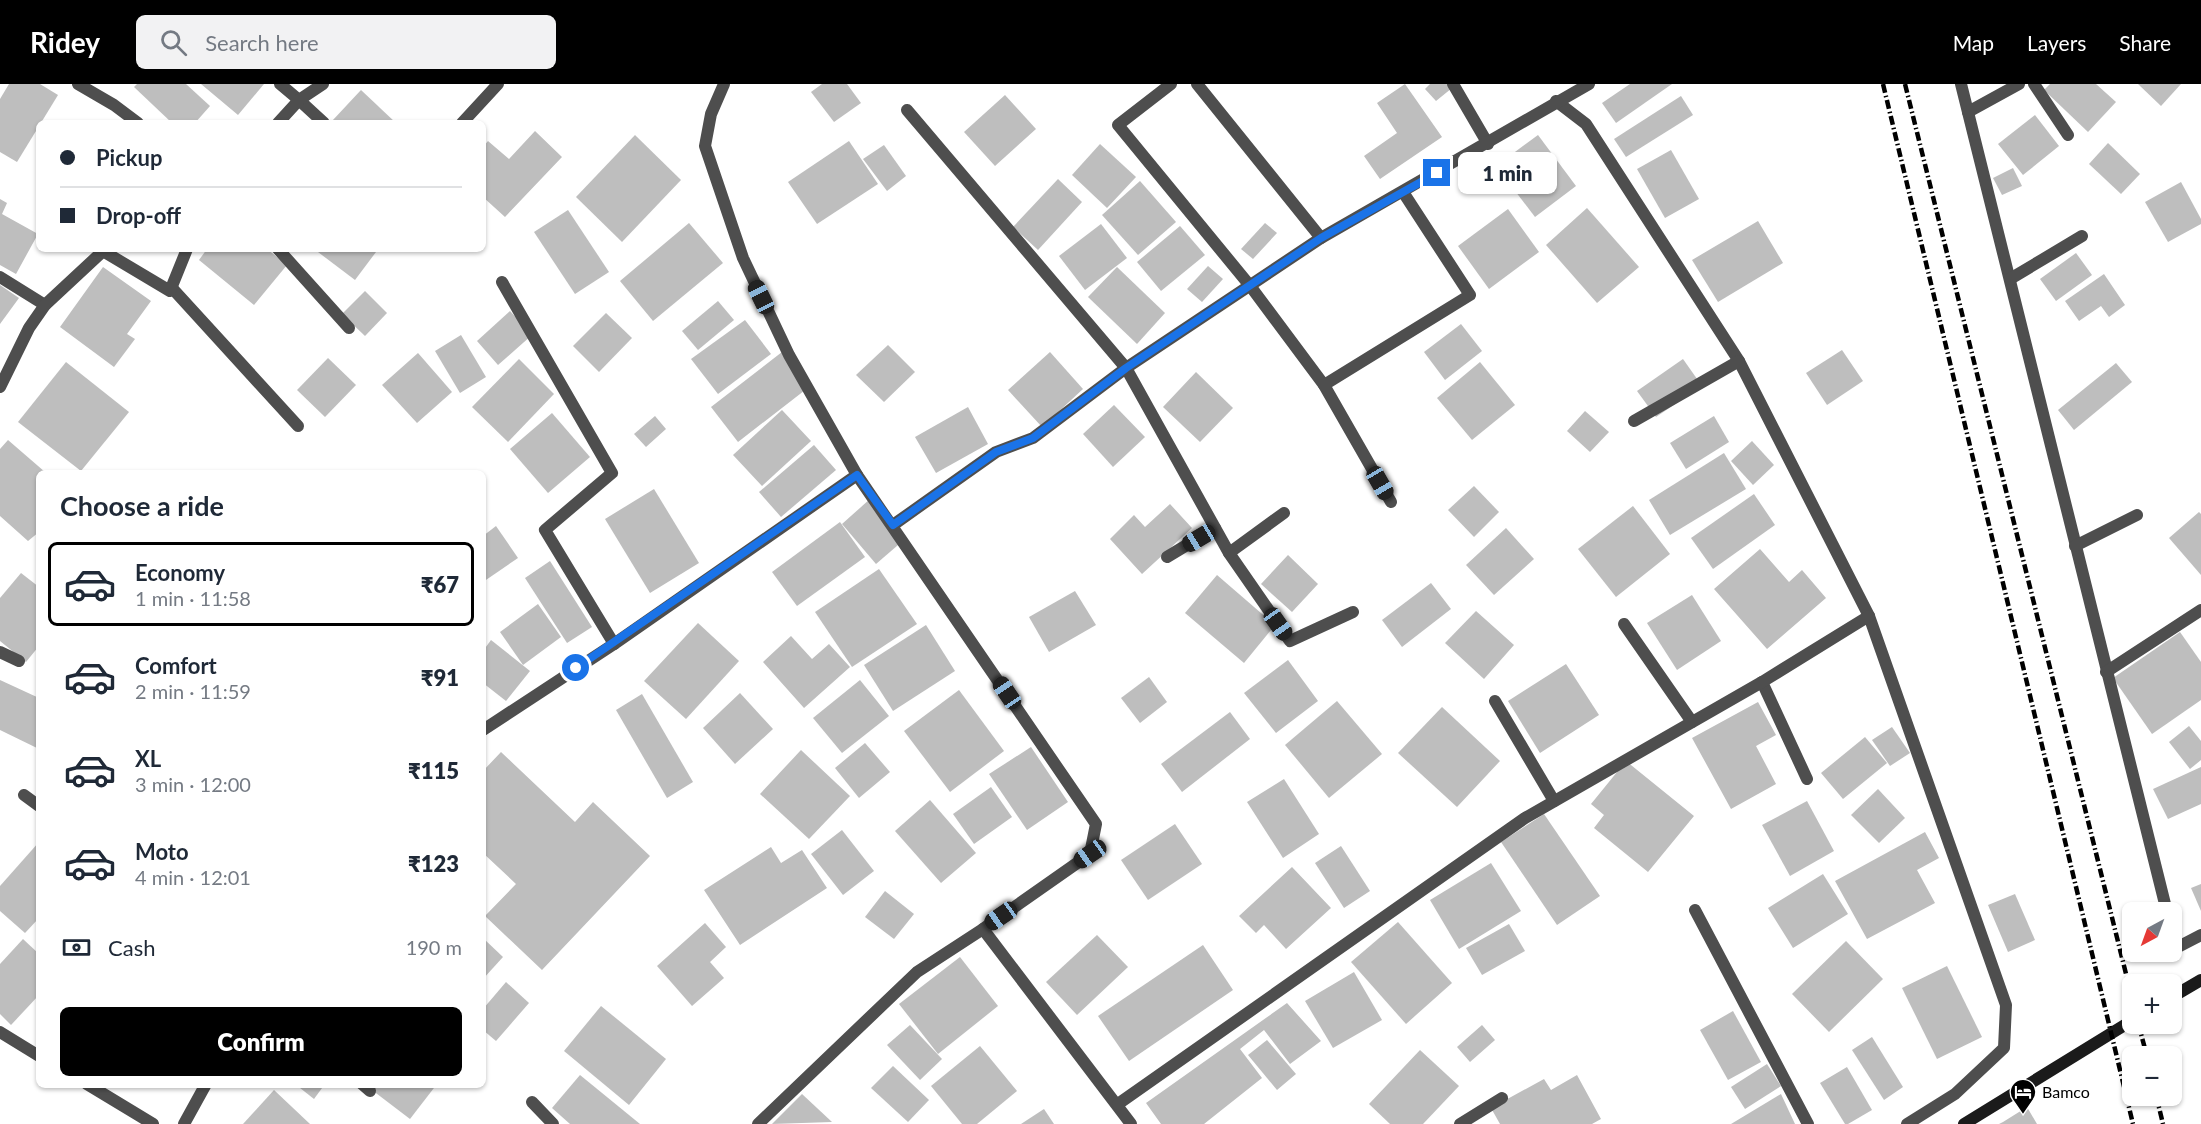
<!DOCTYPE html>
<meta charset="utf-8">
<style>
:root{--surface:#fff;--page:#f2f2f3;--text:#1f2937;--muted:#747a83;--line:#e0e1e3;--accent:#000}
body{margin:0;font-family:Lato,sans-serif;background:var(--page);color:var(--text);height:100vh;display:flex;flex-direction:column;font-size:22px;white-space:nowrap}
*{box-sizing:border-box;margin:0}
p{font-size:20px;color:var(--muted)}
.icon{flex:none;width:33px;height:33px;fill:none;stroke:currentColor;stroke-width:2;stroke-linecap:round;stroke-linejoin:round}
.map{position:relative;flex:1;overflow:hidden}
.panel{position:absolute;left:36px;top:386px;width:450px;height:618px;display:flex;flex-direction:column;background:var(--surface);border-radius:9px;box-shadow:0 2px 4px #0004}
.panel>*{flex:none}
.hud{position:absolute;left:36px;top:36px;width:450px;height:132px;border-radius:9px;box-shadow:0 2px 4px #0004;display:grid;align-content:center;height:132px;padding:0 24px;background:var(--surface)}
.needle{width:39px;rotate:221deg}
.tools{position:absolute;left:2122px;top:818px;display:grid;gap:12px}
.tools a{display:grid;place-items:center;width:60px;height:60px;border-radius:9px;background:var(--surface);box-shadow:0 2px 4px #0004;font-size:30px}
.end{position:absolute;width:27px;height:27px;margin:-14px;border:8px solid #1a73e8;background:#fff;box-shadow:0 0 0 3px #fff}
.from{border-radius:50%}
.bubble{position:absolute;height:42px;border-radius:9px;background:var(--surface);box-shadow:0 2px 4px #0004;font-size:20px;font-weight:800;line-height:42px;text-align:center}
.car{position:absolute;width:18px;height:36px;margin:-18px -9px;border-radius:8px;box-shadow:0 0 4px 2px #0007;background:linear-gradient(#222 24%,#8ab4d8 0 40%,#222 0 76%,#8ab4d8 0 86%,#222 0)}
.hud b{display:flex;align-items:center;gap:21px;height:57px;font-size:22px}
.hud b+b{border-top:2px solid var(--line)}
.hud i{width:15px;height:15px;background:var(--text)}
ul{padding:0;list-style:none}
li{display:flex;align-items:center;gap:18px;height:84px;margin:0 12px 9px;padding:0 12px;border:3px solid transparent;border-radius:9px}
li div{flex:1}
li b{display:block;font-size:22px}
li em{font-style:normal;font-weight:800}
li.active{border-color:var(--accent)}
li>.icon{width:54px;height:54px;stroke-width:1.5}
h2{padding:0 24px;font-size:27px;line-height:72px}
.pay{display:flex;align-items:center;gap:15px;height:66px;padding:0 24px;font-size:22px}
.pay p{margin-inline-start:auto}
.button{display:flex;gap:12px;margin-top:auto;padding:12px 24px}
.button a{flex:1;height:69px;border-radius:9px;background:var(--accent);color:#fff;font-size:24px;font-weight:800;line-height:69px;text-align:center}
header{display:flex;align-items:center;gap:36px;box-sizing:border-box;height:84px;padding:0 30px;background:var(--accent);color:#fff}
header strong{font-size:28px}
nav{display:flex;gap:33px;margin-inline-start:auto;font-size:21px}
.search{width:420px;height:54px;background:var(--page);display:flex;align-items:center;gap:15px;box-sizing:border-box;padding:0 21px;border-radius:9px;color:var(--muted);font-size:22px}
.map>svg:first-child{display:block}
</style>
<header>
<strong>Ridey</strong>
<div class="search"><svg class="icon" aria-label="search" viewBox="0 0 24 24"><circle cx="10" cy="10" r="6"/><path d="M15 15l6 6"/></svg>Search here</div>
<nav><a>Map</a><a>Layers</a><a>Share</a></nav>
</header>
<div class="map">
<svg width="2201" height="1040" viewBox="0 0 2201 1040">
<rect width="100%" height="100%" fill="#fff"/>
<g fill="#bebebe">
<polygon points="9,0 40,0 58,11 17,78 0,68 0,15"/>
<polygon points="137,0 186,0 210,22 195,39 172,39 134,3"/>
<polygon points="201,0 264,0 238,31"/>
<polygon points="822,0 847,0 861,19 834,38 811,8"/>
<polygon points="1405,0 1442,53 1380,95 1364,72 1397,49 1377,19"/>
<polygon points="1430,0 1457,0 1436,17 1425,5"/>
<polygon points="1630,0 1672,0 1616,39 1602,19"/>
<polygon points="2050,0 2096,0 2116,18 2088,48 2044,6"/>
<polygon points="2138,0 2181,0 2161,22"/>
<polygon points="361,6 396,39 335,39 332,37"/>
<polygon points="1005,11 1036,45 995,82 964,48"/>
<polygon points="1681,12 1693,31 1626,73 1614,55"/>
<polygon points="2035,31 2059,62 2023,91 1998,60"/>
<polygon points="535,47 562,73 505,133 483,113 483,63 488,57 509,75"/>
<polygon points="635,51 681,96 622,158 576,113"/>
<polygon points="1538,51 1576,102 1535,133 1496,82"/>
<polygon points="849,57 878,100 817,140 788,98"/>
<polygon points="2108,59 2140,90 2121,110 2089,80"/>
<polygon points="1100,60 1136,93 1107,124 1072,91"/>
<polygon points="884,61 906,92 887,107 863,75"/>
<polygon points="1671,66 1699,115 1665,134 1637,85"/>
<polygon points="2013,84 2022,102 2002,111 1993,94"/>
<polygon points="1058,95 1082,118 1038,166 1013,143"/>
<polygon points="1140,97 1176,138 1138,171 1102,131"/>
<polygon points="2181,98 2201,135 2201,140 2168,158 2145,118"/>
<polygon points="0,115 7,119 2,130 38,150 16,190 0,181"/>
<polygon points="1587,124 1639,183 1597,219 1546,161"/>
<polygon points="1508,125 1539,168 1489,205 1458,162"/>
<polygon points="568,126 609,188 575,210 534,148"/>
<polygon points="1758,137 1783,179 1718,218 1692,176"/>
<polygon points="689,139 723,179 653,237 620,197"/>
<polygon points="1265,139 1277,149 1253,175 1241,165"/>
<polygon points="1101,140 1127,174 1085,206 1059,172"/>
<polygon points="1180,142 1205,171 1161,207 1137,178"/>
<polygon points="207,165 267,165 287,181 254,221 199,176"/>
<polygon points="314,165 371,165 376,168 355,196"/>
<polygon points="2076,169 2092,191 2056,217 2040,195"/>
<polygon points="1208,182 1223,195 1202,218 1187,205"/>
<polygon points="103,183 151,217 127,250 135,255 114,283 60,243"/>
<polygon points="1117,183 1165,229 1137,260 1088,213"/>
<polygon points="2104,190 2125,221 2109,233 2101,222 2079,237 2065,217"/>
<polygon points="0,201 19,214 0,240"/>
<polygon points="365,207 387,229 365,252 342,230"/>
<polygon points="718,217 734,236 698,266 682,247"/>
<polygon points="510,227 532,251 498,281 477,257"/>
<polygon points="606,229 632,254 599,288 573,262"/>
<polygon points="745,236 771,270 718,310 691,275"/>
<polygon points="1461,240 1482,267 1445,296 1424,268"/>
<polygon points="461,251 486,293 460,309 435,267"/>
<polygon points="888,261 915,288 884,318 856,291"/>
<polygon points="1842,266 1863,297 1827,321 1806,289"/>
<polygon points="782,268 809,303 738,358 711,323"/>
<polygon points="1050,268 1083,305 1042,343 1008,306"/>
<polygon points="418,269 452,308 417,339 382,301"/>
<polygon points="328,274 356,301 325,333 297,306"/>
<polygon points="519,275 554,310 508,358 472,323"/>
<polygon points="1683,275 1702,302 1656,333 1637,307"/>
<polygon points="66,278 129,328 81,387 18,338"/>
<polygon points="1480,278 1515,321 1472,356 1437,314"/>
<polygon points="2116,279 2132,298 2074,346 2058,326"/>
<polygon points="1196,288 1233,324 1200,358 1163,323"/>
<polygon points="1114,321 1145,353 1113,383 1083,350"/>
<polygon points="968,323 988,360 936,389 915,353"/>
<polygon points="782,326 811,357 762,402 733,371"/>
<polygon points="1585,327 1609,348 1590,368 1567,347"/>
<polygon points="552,329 590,373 548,409 510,365"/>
<polygon points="655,332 666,345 646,363 634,350"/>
<polygon points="1714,332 1729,358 1686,385 1670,359"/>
<polygon points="8,356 45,388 39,388 39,448 28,457 0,432 0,365"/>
<polygon points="1752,357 1774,381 1753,401 1731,377"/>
<polygon points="814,361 836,386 781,433 759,408"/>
<polygon points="1724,369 1746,405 1670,451 1649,416"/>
<polygon points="1474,402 1499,428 1474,453 1448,426"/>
<polygon points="654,405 699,479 650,509 605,435"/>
<polygon points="1754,410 1775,441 1713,485 1691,454"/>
<polygon points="870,415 905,455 876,480 842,440"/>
<polygon points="1170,420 1192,444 1142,490 1110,455 1134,431 1145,443"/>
<polygon points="1633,422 1670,470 1616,513 1578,465"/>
<polygon points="2199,428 2201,430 2201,491 2169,454"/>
<polygon points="840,438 865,473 797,522 772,488"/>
<polygon points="496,442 518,474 483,498 483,452"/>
<polygon points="1506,444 1534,475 1494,511 1466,481"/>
<polygon points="1760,465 1789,498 1802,486 1826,514 1767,565 1714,505"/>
<polygon points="1288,471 1318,500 1292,528 1261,500"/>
<polygon points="550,477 592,543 567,559 525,494"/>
<polygon points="879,485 917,540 852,583 815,528"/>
<polygon points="21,489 39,503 39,562 26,578 0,557 0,514"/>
<polygon points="1217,491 1275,541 1244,579 1185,529"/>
<polygon points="1431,499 1451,525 1402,563 1382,536"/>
<polygon points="1075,507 1096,541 1049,568 1029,533"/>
<polygon points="1692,511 1721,557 1677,586 1647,539"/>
<polygon points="538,520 561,553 523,581 500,548"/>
<polygon points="1476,527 1514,561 1484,595 1445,559"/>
<polygon points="698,539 739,577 686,635 644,597"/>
<polygon points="926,541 955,587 893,627 864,581"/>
<polygon points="2180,548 2201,578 2201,616 2152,650 2113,594"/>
<polygon points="791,552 812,575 829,560 850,583 804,624 763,578"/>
<polygon points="491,556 530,587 506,617 483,599 483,567"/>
<polygon points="1288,576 1318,617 1276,649 1244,609"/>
<polygon points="1566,580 1599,631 1540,669 1508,617"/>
<polygon points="1149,593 1167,618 1140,639 1121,614"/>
<polygon points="0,596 39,614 39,665 0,646"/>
<polygon points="860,596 889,632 842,669 813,634"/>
<polygon points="959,606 1004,667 950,708 904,647"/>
<polygon points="740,609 773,645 735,680 703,644"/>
<polygon points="642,610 693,698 667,714 616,626"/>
<polygon points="1337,617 1382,670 1329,714 1285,661"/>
<polygon points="1758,618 1776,651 1756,662 1776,700 1731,725 1692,654"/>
<polygon points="1442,623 1500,677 1457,723 1398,669"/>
<polygon points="1230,628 1250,655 1182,708 1161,680"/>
<polygon points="2189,642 2201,657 2201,676 2190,685 2169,658"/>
<polygon points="1892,643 1910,669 1890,682 1872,656"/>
<polygon points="1865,653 1887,679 1843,715 1821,689"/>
<polygon points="865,659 890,688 859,714 835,684"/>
<polygon points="1031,663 1068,718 1027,746 989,690"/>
<polygon points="801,666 850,712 809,755 760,710"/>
<polygon points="501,668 575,738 593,718 650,772 542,886 485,832 516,800 483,769 483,687"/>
<polygon points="1626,677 1694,732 1648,788 1594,744 1604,731 1591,720"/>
<polygon points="2201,683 2201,720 2168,735 2153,705"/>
<polygon points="1284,695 1319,750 1283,774 1247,718"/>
<polygon points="991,703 1012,733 974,760 953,730"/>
<polygon points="1878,705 1905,734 1879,759 1851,731"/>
<polygon points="930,716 976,769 941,799 895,747"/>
<polygon points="1807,717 1834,767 1790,792 1762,741"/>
<polygon points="1544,730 1600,812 1557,841 1501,758"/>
<polygon points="1175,740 1202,780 1148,816 1121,776"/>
<polygon points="842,746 874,787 843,811 811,770"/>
<polygon points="1925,748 1939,774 1917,786 1935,819 1867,855 1835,797"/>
<polygon points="39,758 39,834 25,849 0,827 0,802"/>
<polygon points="1341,762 1370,807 1344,824 1315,779"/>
<polygon points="771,763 781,779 802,766 827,804 740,861 704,806"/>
<polygon points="1491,779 1521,827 1459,865 1430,816"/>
<polygon points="1292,783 1331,824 1286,865 1264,841 1256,849 1239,832"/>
<polygon points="1823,790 1848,830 1793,864 1768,824"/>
<polygon points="2201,800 2201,827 2191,804"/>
<polygon points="885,807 914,830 894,855 865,833"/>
<polygon points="2015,810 2035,856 2008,868 1988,821"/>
<polygon points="1398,838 1452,899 1406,940 1351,878"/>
<polygon points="705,839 726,863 710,878 724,894 692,922 657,882"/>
<polygon points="1509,840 1525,867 1482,891 1466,864"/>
<polygon points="1097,851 1128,883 1077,931 1046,898"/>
<polygon points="483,854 503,873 483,895"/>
<polygon points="23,855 39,870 39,911 11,941 0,930 0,880"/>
<polygon points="1846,857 1883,895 1829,948 1792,910"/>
<polygon points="1203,861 1233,906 1129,977 1098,932"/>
<polygon points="960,873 998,922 938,970 899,920"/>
<polygon points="1947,882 1982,953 1937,975 1902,904"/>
<polygon points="1354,888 1382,936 1333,964 1305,917"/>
<polygon points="506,898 529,919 496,957 483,946 483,925"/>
<polygon points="1287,919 1321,957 1290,980 1264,946 1240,965 1262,994 1204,1040 1161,1040 1146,1019"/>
<polygon points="601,922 666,975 629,1021 564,967"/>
<polygon points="1733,927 1761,978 1728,996 1700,946"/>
<polygon points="910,941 942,975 920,996 887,961"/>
<polygon points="1482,941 1495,956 1470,978 1457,963"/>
<polygon points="1872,953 1903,1003 1884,1016 1852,966"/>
<polygon points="1267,956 1296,990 1277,1006 1248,971"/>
<polygon points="980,962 1017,1007 977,1040 962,1040 931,1002"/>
<polygon points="1420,966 1459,1002 1423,1040 1390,1040 1369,1020"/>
<polygon points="1767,980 1781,1002 1745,1025 1731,1003"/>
<polygon points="893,982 929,1016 908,1038 871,1004"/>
<polygon points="1847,983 1872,1026 1848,1040 1845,1040 1820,999"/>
<polygon points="580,991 640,1040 570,1040 552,1024"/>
<polygon points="1577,991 1601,1035 1592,1040 1500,1040 1491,1024 1544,995 1551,1006"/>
<polygon points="295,1000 325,1000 314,1015"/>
<polygon points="370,1000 437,1000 410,1035 368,1003"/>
<polygon points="274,1006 310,1040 243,1040"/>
<polygon points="802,1010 832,1038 772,1040"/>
<polygon points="1781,1010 1795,1040 1731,1040"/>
<polygon points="2027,1023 2037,1040 1999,1040 2003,1038"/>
<polygon points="1044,1025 1054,1040 1021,1040"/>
</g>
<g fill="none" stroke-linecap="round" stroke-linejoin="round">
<g stroke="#4e4e4e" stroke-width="12">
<polyline points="280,0 299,16"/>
<polyline points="0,948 39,972"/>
<polyline points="87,1000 153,1040"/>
</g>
<g stroke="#4e4e4e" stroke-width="12">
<polyline points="78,0 114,21 138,39"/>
<polyline points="724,0 711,30 705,62 743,174 789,271 857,391 1096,740 1090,770 983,845 1131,1040"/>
<polyline points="1171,0 1118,41 1251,203 1324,301"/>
<polyline points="1197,0 1321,154"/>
<polyline points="1453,0 1488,60"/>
<polyline points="1961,0 2167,828"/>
<polyline points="2034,0 2068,51"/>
<polyline points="299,16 324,39"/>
<polyline points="1556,17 1586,40 1739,277 1869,532 2006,921 2004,964 1955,1010 1907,1040"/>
<polyline points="907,26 1126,284 1229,469 1290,557 1353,528"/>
<polyline points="1968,28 2019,0"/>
<polyline points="278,39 299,16 323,0"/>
<polyline points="462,39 498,0"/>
<polyline points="278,165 349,244"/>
<polyline points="0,193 45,221"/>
<polyline points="2010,195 2082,152"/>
<polyline points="502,198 612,389 545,446 614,560"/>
<polyline points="172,204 298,342"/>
<polyline points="0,303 29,244 45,221 103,167 170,207 187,165"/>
<polyline points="1634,337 1739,277"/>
<polyline points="1391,418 1324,301 1470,211 1403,108"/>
<polyline points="893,441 996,368 1033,354 1126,284 1321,154 1589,0"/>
<polyline points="2075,462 2137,431"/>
<polyline points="1229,469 1284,429"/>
<polyline points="1167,473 1215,444"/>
<polyline points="1624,540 1692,638"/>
<polyline points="0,568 19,577"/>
<polyline points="2106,588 2201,526"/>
<polyline points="1762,598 1807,695"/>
<polyline points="1495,617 1554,717"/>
<polyline points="483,646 614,560 857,391"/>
<polyline points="24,711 39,722"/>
<polyline points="1695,826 1808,1040"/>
<polyline points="2172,848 2176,864 2201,851"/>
<polyline points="362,1000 370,1007"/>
<polyline points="532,1018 553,1040"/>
<polyline points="1118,1020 1525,734 1762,598 1869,532"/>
<polyline points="184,1040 206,1000"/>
<polyline points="758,1040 917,888 983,845"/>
<polyline points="1460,1040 1502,1014"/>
</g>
<g stroke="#1b1b1b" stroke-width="12">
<polyline points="2172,913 2201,896"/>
<polyline points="1964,1040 2133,936"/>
</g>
<g stroke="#000" stroke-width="4.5" stroke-dasharray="9 3 1.5 3" stroke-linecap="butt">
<polyline points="1883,0 2133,1040"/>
<polyline points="1905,0 2133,918"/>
<polyline points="2138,939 2147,972"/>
<polyline points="2156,1011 2163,1040"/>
</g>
</g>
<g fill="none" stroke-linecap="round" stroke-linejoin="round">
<polyline stroke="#1a73e8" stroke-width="8" points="576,584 857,391 893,441 996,368 1033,354 1126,284 1321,154 1437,89"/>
</g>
<defs>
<g id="hotel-pin" transform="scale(1.35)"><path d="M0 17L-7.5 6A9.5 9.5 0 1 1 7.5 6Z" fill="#000" stroke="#fff"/><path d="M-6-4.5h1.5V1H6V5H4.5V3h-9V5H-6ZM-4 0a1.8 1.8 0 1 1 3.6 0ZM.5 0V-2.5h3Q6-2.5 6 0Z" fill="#fff"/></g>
</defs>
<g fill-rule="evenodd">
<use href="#hotel-pin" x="2023" y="1008"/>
</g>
<g text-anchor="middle" stroke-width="5" stroke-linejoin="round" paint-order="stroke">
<g font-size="16" fill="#000" stroke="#fff" text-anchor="start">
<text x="2042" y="1014">Bamco</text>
</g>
</g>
</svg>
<div class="tools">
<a><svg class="needle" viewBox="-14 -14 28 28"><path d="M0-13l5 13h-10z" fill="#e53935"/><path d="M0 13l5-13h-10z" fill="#747a83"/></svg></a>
<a>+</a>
<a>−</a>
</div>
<i class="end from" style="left:576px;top:584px"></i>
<i class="end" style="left:1437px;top:89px"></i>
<div class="bubble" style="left:1458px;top:68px;width:99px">1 min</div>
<i class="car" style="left:761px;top:213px;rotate:334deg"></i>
<i class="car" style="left:1380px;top:399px;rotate:150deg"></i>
<i class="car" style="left:1199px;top:454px;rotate:239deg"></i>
<i class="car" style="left:1278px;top:540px;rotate:145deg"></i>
<i class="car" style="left:1007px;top:609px;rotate:326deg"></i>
<i class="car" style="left:1090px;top:770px;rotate:235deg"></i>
<i class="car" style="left:1001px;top:832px;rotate:235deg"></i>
<div class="hud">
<b><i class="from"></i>Pickup</b>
<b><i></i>Drop-off</b>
</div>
<section class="panel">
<h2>Choose a ride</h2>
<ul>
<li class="active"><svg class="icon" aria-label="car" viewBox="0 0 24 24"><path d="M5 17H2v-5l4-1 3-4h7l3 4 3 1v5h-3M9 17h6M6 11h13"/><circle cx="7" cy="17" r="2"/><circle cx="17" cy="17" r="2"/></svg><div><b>Economy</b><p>1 min · 11:58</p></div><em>₹67</em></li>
<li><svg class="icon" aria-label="car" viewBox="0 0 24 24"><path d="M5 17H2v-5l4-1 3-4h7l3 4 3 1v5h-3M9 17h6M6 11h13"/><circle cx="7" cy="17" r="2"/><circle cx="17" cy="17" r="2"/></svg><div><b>Comfort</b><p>2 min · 11:59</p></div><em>₹91</em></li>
<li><svg class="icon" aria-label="car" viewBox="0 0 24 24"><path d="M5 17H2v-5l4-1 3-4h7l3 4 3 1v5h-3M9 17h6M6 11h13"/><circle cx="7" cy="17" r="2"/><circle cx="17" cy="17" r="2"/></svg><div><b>XL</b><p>3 min · 12:00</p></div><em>₹115</em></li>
<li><svg class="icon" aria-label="car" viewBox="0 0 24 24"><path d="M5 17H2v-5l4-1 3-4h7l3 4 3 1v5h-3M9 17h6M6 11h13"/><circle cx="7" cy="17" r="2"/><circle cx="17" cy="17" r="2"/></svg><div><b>Moto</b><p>4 min · 12:01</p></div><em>₹123</em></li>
</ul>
<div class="pay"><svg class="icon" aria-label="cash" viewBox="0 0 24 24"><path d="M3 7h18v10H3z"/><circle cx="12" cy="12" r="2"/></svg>Cash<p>190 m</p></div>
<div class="button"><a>Confirm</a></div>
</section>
</div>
